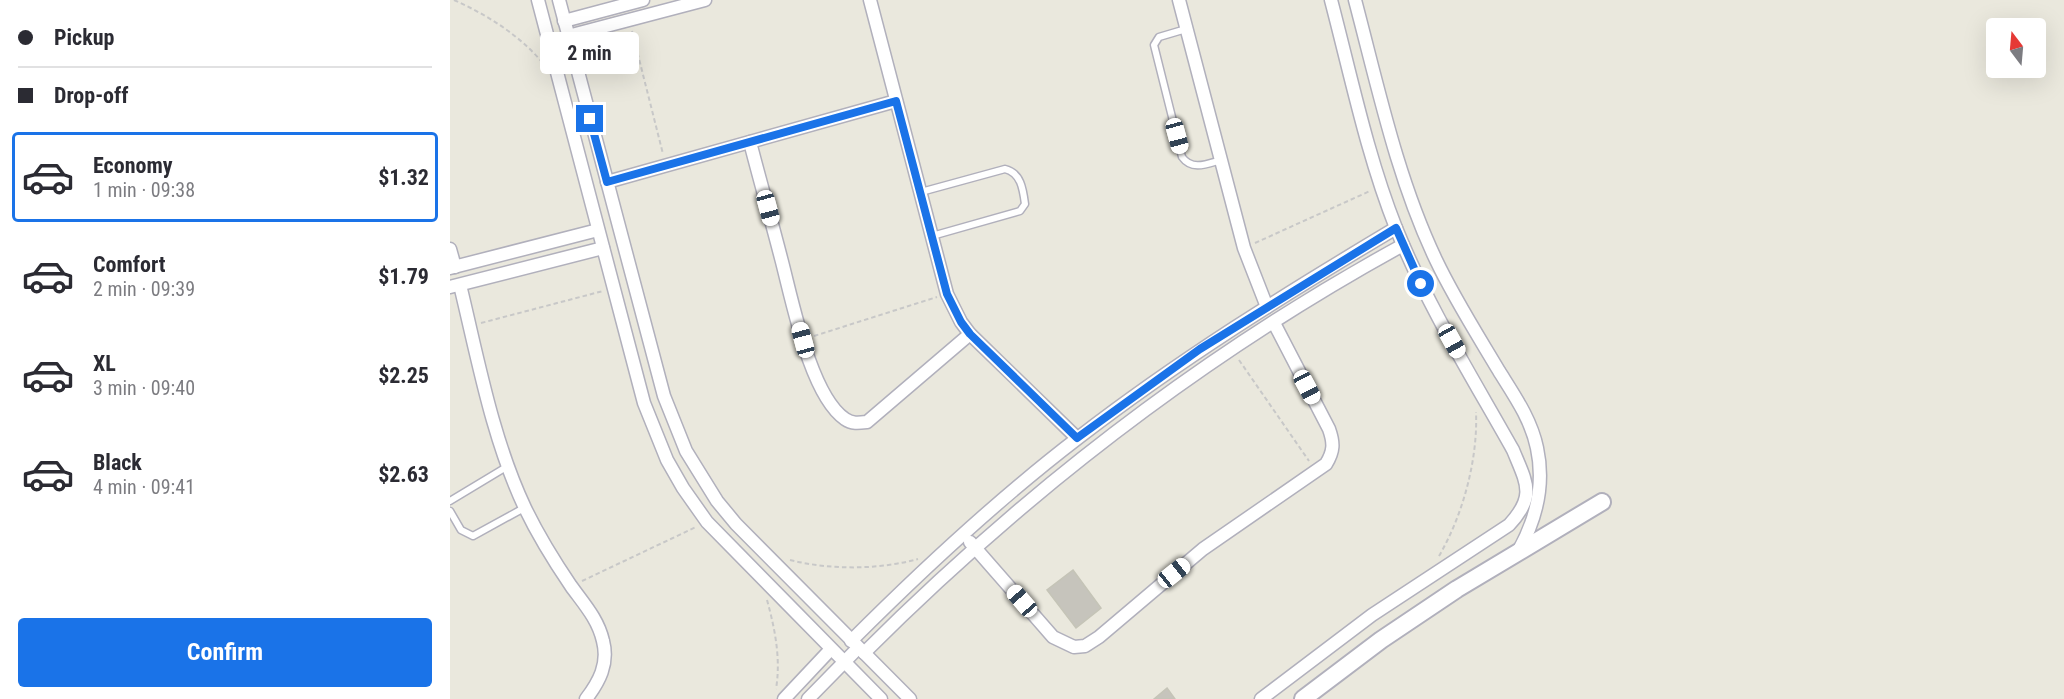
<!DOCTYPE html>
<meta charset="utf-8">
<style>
:root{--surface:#fff;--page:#f2f2f3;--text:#2b2b33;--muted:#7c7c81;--line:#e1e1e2;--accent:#1a73e8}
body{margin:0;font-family:"Roboto Condensed",sans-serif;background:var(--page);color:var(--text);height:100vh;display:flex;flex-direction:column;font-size:22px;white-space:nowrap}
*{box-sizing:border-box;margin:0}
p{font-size:20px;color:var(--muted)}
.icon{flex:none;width:33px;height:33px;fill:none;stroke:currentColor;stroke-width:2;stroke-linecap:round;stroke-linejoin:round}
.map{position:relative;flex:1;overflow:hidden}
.drawer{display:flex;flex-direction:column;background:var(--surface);width:450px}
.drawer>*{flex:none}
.guide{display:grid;align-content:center;height:132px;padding:0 18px;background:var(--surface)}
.needle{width:39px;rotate:344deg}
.fabs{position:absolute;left:1536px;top:18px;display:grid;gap:12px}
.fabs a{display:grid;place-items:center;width:60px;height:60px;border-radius:6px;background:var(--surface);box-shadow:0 6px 24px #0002;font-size:30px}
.end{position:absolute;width:27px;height:27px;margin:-14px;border:8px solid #1a73e8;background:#fff;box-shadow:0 0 0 3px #fff}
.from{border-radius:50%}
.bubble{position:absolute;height:42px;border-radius:6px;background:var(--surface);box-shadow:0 6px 24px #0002;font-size:20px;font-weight:700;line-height:42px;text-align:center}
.car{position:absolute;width:18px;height:36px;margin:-18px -9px;border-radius:8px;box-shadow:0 0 4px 2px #0007;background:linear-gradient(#fff 24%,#345 0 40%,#fff 0 76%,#345 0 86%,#fff 0)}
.guide b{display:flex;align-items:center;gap:21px;height:57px;font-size:22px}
.guide b+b{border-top:2px solid var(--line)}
.guide i{width:15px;height:15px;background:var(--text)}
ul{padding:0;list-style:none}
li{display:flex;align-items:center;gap:18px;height:90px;margin:0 12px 9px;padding:0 6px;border:3px solid transparent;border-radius:6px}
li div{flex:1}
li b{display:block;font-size:22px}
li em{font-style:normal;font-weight:700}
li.on{border-color:var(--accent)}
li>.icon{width:54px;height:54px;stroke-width:1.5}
.primary-button{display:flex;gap:12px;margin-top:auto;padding:12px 18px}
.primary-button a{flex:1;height:69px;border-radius:6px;background:var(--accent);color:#fff;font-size:24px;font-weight:700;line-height:69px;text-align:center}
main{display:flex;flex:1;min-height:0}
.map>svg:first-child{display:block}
</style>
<main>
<section class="drawer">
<div class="guide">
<b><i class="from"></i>Pickup</b>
<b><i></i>Drop-off</b>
</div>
<ul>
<li class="on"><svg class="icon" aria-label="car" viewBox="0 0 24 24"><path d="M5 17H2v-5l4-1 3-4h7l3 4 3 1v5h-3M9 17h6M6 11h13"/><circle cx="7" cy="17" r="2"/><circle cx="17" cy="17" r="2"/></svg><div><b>Economy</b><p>1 min · 09:38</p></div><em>$1.32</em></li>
<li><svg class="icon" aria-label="car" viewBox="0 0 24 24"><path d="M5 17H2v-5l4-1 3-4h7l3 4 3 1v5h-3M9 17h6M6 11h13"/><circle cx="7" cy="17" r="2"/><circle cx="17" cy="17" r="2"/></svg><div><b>Comfort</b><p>2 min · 09:39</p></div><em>$1.79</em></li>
<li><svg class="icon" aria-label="car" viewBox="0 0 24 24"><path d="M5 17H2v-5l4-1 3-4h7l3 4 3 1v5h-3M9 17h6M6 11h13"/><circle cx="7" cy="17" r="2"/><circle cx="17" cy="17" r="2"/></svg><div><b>XL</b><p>3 min · 09:40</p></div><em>$2.25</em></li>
<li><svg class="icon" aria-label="car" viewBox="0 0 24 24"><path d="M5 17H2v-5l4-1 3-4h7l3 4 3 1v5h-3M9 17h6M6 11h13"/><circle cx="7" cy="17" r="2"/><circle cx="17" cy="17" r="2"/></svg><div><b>Black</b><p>4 min · 09:41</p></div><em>$2.63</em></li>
</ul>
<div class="primary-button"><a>Confirm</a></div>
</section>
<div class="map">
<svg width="1614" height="699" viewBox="0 0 1614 699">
<rect width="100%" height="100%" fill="#eae8dd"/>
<g fill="#c6c4bc" stroke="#c5c4b7" stroke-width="1.5">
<polygon points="623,570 651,608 626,628 597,590"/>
<polygon points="717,688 725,699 704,699"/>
</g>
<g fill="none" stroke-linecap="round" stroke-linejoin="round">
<g stroke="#b1b0bc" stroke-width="9">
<g id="lane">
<path d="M 736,29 L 709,37 L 704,45 L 732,157 C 742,171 757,164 771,160"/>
<path d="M 471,192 L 555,169 C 571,173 573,189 575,204 L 570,211 L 482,236"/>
<polyline points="0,501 58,466"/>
<polyline points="0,511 11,530 23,536 74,508"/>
</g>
</g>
<g stroke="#b1b0bc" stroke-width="15">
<g id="street">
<polyline points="88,0 194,403 217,460 233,488 257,522 431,699"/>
<polyline points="109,0 214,396 236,451 267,501 286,524 460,699"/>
<polyline points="420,0 497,294 511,322 520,334 627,438"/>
<polyline points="729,0 794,248 817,307"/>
<path d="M 905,0 C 928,87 947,178 986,260 C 1004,298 1027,334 1049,371 C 1064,395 1081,419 1087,448 C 1095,485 1086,520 1068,552"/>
<polyline points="114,21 193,0"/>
<polyline points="118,36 255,0"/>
<path d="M 300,142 C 310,181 321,219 331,258 C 342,299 360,395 395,419 C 402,424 409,423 417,422 L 520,334"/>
<polyline points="157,182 446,101"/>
<polyline points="0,249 5,267"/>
<polyline points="0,268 148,230"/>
<path d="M 10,285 C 28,359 42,438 75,508 C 88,535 104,561 121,586 C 134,604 148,619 153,641 C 159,664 149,682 136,699"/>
<polyline points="0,287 153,248"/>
<path d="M 520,542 L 603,637 L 624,647 L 635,646 L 649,637 L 753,549 L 876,464 C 884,451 884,443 879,429 L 824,323"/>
<path d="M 401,641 C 473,569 547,500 628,438 C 729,360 837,293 946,228"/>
<path d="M 414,653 C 574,493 754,354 953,245"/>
<polyline points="334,699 381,649"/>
<polyline points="358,699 408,648"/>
<path d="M 811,699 L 922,615 L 1059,525 C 1086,496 1077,484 1063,450 C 1022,377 977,305 946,228 C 917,155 901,76 881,0"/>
</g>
</g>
<g stroke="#b1b0bc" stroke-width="20">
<polyline id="secondary" points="853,699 931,640 1007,589 1152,502"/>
</g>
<g stroke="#c8c8c8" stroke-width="2" stroke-dasharray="4.5 3" stroke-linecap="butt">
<path d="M 4,0 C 37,15 68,34 92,62"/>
<polyline points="182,31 213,154"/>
<polyline points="805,243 920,191"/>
<polyline points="31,323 153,291"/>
<polyline points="364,336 487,297"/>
<polyline points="789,360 859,461"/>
<path d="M 989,556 C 1013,515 1028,459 1026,412"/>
<path d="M 340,560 C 380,570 428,570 468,559"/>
<polyline points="132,581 246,527"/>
<path d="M 317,600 C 325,629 331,659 326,689"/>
</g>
<use href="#lane" stroke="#fff" stroke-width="6"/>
<use href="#street" stroke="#fff" stroke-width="12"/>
<use href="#secondary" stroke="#fff" stroke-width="16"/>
</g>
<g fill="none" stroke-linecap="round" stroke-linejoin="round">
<polyline stroke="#1a73e8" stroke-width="8" points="140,119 157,182 446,101 497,294 511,322 520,334 627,438 750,349 946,228 971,284"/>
</g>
</svg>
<div class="fabs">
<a><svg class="needle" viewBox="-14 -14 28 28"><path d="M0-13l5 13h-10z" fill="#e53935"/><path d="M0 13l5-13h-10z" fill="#7c7c81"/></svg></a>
</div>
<i class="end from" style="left:971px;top:284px"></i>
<i class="end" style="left:140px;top:119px"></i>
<div class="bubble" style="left:90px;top:32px;width:99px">2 min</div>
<i class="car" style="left:727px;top:136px;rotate:165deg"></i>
<i class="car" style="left:318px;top:208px;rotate:165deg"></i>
<i class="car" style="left:353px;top:340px;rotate:345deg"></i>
<i class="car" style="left:1002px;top:341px;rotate:151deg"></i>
<i class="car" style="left:857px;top:387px;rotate:152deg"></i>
<i class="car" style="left:724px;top:573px;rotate:51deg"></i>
<i class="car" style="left:572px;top:601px;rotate:319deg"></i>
</div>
</main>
